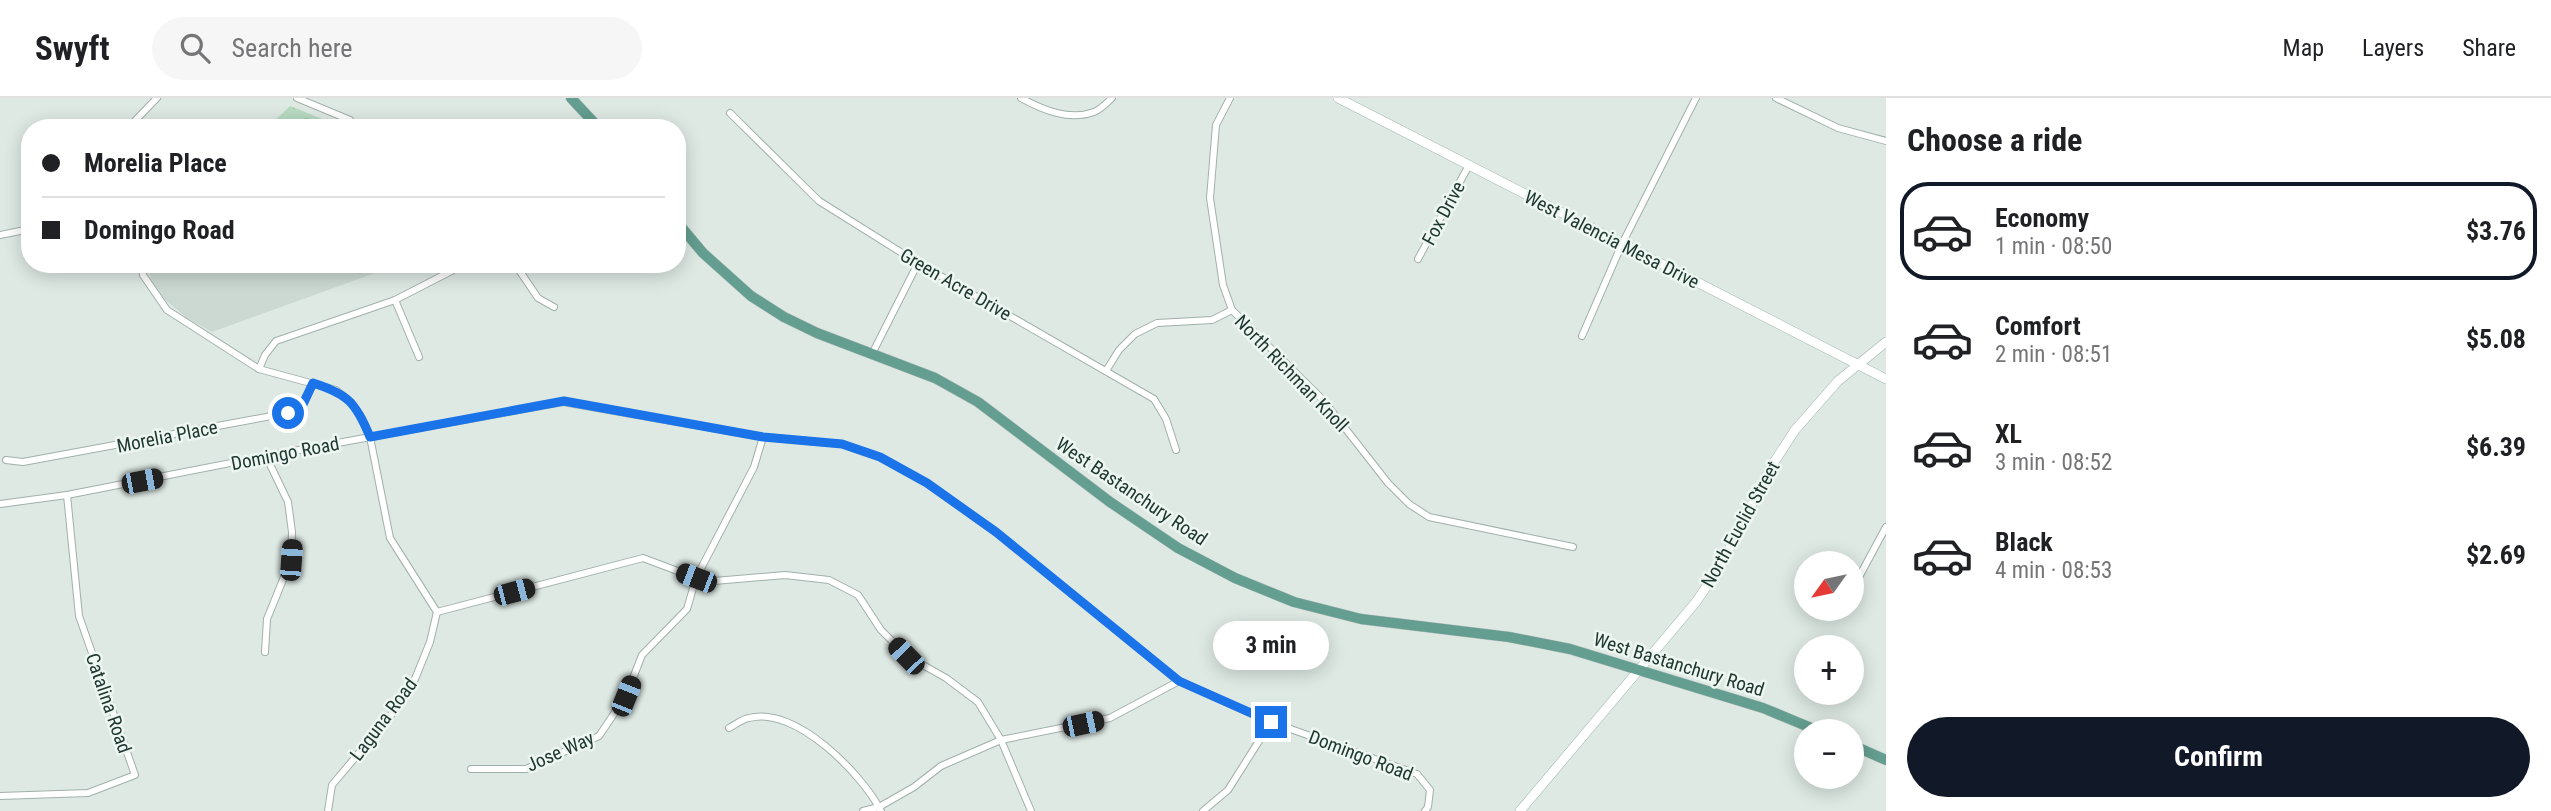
<!DOCTYPE html>
<meta charset="utf-8">
<style>
:root{--surface:#fff;--page:#f6f6f6;--text:#202124;--muted:#757577;--line:#e0e0e0;--accent:#111827}
body{margin:0;font-family:"Roboto Condensed",sans-serif;background:var(--page);color:var(--text);height:100vh;display:flex;flex-direction:column;font-size:26px;white-space:nowrap}
*{box-sizing:border-box;margin:0}
p{font-size:23px;color:var(--muted)}
.icon{flex:none;width:38px;height:38px;fill:none;stroke:currentColor;stroke-width:2;stroke-linecap:round;stroke-linejoin:round}
.map{position:relative;flex:1;overflow:hidden}
.sheet{display:flex;flex-direction:column;background:var(--surface);width:665px}
.sheet>*{flex:none}
.hud{position:absolute;left:21px;top:21px;width:665px;height:154px;border-radius:28px;box-shadow:0 4px 18px #0003;display:grid;align-content:center;height:154px;padding:0 21px;background:var(--surface)}
.needle{width:46px;rotate:237deg}
.buttons{position:absolute;left:1794px;top:453px;display:grid;gap:14px}
.buttons a{display:grid;place-items:center;width:70px;height:70px;border-radius:50%;background:var(--surface);box-shadow:0 4px 18px #0003;font-size:35px}
.end{position:absolute;width:32px;height:32px;margin:-16px;border:9px solid #1a73e8;background:#fff;box-shadow:0 0 0 4px #fff}
.from{border-radius:50%}
.bubble{position:absolute;height:49px;border-radius:24px;background:var(--surface);box-shadow:0 4px 18px #0003;font-size:23px;font-weight:700;line-height:49px;text-align:center}
.car{position:absolute;width:21px;height:42px;margin:-21px -10px;border-radius:9px;box-shadow:0 0 5px 2px #0007;background:linear-gradient(#222 24%,#8ab4d8 0 40%,#222 0 76%,#8ab4d8 0 86%,#222 0)}
.hud b{display:flex;align-items:center;gap:24px;height:66px;font-size:26px}
.hud b+b{border-top:2px solid var(--line)}
.hud i{width:18px;height:18px;background:var(--text)}
ul{padding:0;list-style:none}
li{display:flex;align-items:center;gap:21px;height:98px;margin:0 14px 10px;padding:0 7px;border:4px solid transparent;border-radius:28px}
li div{flex:1}
li b{display:block;font-size:26px}
li em{font-style:normal;font-weight:700}
li.selected{border-color:var(--accent)}
li>.icon{width:63px;height:63px;stroke-width:1.5}
h2{padding:0 21px;font-size:32px;line-height:84px}
.button{display:flex;gap:14px;margin-top:auto;padding:14px 21px}
.button a{flex:1;height:80px;border-radius:42px;background:var(--accent);color:#fff;font-size:28px;font-weight:700;line-height:80px;text-align:center}
header{display:flex;align-items:center;gap:42px;box-sizing:border-box;height:98px;padding:0 35px;background:var(--surface);border-bottom:2px solid var(--line)}
header strong{font-size:33px}
nav{display:flex;gap:38px;margin-inline-start:auto;font-size:24px}
.search{width:490px;height:63px;background:var(--page);display:flex;align-items:center;gap:18px;box-sizing:border-box;padding:0 24px;border-radius:38px;color:var(--muted);font-size:26px}
main{display:flex;flex:1;min-height:0}
.map>svg:first-child{display:block}
</style>
<header>
<strong>Swyft</strong>
<div class="search"><svg class="icon" aria-label="search" viewBox="0 0 24 24"><circle cx="10" cy="10" r="6"/><path d="M15 15l6 6"/></svg>Search here</div>
<nav><a>Map</a><a>Layers</a><a>Share</a></nav>
</header>
<main>
<div class="map">
<svg width="1886" height="713" viewBox="0 0 1886 713">
<defs>
<pattern id="park-crowns" width="20" height="18" patternUnits="userSpaceOnUse" patternTransform="scale(1.75)"><rect width="20" height="18" fill="#b7dac1"/><path d="M2 6a3 3 0 1 1 6 0M12 15a3 3 0 1 1 6 0" fill="none" stroke="#9dbca6"/></pattern>
</defs>
<rect width="100%" height="100%" fill="#dee9e4"/>
<polygon fill="#ccd9d3" points="148,166 400,166 212,234 187,220 165,202 151,181"/>
<polygon fill="url(#park-crowns)" points="290,8 345,30 267,30"/>
<g fill="none" stroke-linecap="round" stroke-linejoin="round">
<g stroke="#a1b0ab" stroke-width="8">
<g id="street">
<polyline points="297,0 350,22"/>
<path d="M 1021,0 C 1043,12 1069,23 1094,14 C 1100,12 1107,5 1112,0"/>
<polyline points="1230,0 1216,27 1210,100 1223,187 1232,212 1323,302 1388,385 1409,406 1429,419 1573,449"/>
<polyline points="1776,0 1838,30 1886,43"/>
<polyline points="730,15 819,103 918,165 1154,301 1166,321 1176,352"/>
<polyline points="128,30 157,0"/>
<polyline points="0,137 30,131"/>
<polyline points="1418,161 1468,69"/>
<polyline points="141,166 143,177 167,212 259,271 336,292 351,304 362,320 370,339 390,440 437,514 430,544 415,581 391,617 332,687 328,713"/>
<polyline points="515,166 538,200 554,209"/>
<polyline points="395,202 419,259"/>
<polyline points="1582,238 1622,146 1696,0"/>
<polyline points="872,256 918,165"/>
<polyline points="259,271 265,257 276,243 395,202 465,166"/>
<polyline points="1106,273 1119,252 1135,236 1157,225 1212,222 1232,212"/>
<polyline points="6,362 23,364 288,315 304,306 313,285"/>
<polyline points="0,406 67,397 266,358 563,304 763,339 842,346 880,359 927,385 996,434 1179,583 1271,624 1417,676 1430,692 1428,709 1425,713"/>
<polyline points="1852,492 1886,429"/>
<polyline points="437,514 643,460 696,480 714,483 785,477 829,482 858,497 881,532 907,558 946,580 978,604 1001,642 1031,713"/>
<polyline points="265,554 267,521 291,462 292,434 288,404 266,358"/>
<path d="M 729,630 C 735,627 742,621 749,620 C 795,607 862,676 881,713"/>
<polyline points="471,671 526,671 599,638 626,598 642,557 687,511 696,480 754,369 763,339"/>
<polyline points="0,698 88,695 135,677 79,518 67,397"/>
<polyline points="863,713 879,709 914,689 941,668 1001,642 1110,620 1179,583"/>
<polyline points="1203,713 1228,692 1271,624"/>
</g>
</g>
<g stroke="#9eb5ad" stroke-width="10">
<g id="secondary">
<polyline points="1338,0 1886,281"/>
<polyline points="1520,713 1696,504 1721,467 1771,369 1795,332 1838,283 1886,244"/>
</g>
</g>
<g stroke="#bcc3c2" stroke-width="11">
<g id="primary">
<polyline points="571,0 599,30"/>
<polyline points="677,124 703,155 751,198 784,219 817,235 935,280 978,304 1110,404 1178,450 1235,480 1294,504 1361,521 1509,539 1570,551 1763,610 1821,634"/>
<polyline points="1852,647 1886,662"/>
</g>
</g>
<use href="#street" stroke="#fff" stroke-width="6"/>
<use href="#secondary" stroke="#fff" stroke-width="9"/>
<use href="#primary" stroke="#649e90" stroke-width="10"/>
</g>
<g fill="none" stroke-linecap="round" stroke-linejoin="round">
<path stroke="#1a73e8" stroke-width="9" d="M 288,315 L 303,306 L 313,285 C 348,296 356,305 370,339 L 564,303 L 763,339 L 842,346 L 880,359 L 927,385 L 996,434 L 1179,583 L 1271,624"/>
</g>
<g text-anchor="middle" stroke-width="5" stroke-linejoin="round" paint-order="stroke">
<g font-size="19" fill="#203832" stroke="#eef6f2">
<text transform="translate(1443 115) rotate(-62)" y="7">Fox Drive</text>
<text transform="translate(1612 141) rotate(27)" y="7">West Valencia Mesa Drive</text>
<text transform="translate(956 186) rotate(30)" y="7">Green Acre Drive</text>
<text transform="translate(1292 275) rotate(46)" y="7">North Richman Knoll</text>
<text transform="translate(167 338) rotate(-11)" y="7">Morelia Place</text>
<text transform="translate(285 355) rotate(-11)" y="7">Domingo Road</text>
<text transform="translate(1132 393) rotate(34)" y="7">West Bastanchury Road</text>
<text transform="translate(1740 426) rotate(-61)" y="7">North Euclid Street</text>
<text transform="translate(1679 566) rotate(17)" y="7">West Bastanchury Road</text>
<text transform="translate(109 605) rotate(71)" y="7">Catalina Road</text>
<text transform="translate(383 621) rotate(-53)" y="7">Laguna Road</text>
<text transform="translate(560 653) rotate(-24)" y="7">Jose Way</text>
<text transform="translate(1361 657) rotate(21)" y="7">Domingo Road</text>
</g>
</g>
</svg>
<div class="buttons">
<a><svg class="needle" viewBox="-14 -14 28 28"><path d="M0-13l5 13h-10z" fill="#e53935"/><path d="M0 13l5-13h-10z" fill="#757577"/></svg></a>
<a>+</a>
<a>−</a>
</div>
<i class="end from" style="left:288px;top:315px"></i>
<i class="end" style="left:1271px;top:624px"></i>
<div class="bubble" style="left:1213px;top:523px;width:116px">3 min</div>
<i class="car" style="left:142px;top:383px;rotate:79deg"></i>
<i class="car" style="left:291px;top:462px;rotate:4deg"></i>
<i class="car" style="left:696px;top:480px;rotate:291deg"></i>
<i class="car" style="left:514px;top:494px;rotate:75deg"></i>
<i class="car" style="left:906px;top:558px;rotate:316deg"></i>
<i class="car" style="left:626px;top:598px;rotate:22deg"></i>
<i class="car" style="left:1083px;top:626px;rotate:78deg"></i>
<div class="hud">
<b><i class="from"></i>Morelia Place</b>
<b><i></i>Domingo Road</b>
</div>
</div>
<section class="sheet">
<h2>Choose a ride</h2>
<ul>
<li class="selected"><svg class="icon" aria-label="car" viewBox="0 0 24 24"><path d="M5 17H2v-5l4-1 3-4h7l3 4 3 1v5h-3M9 17h6M6 11h13"/><circle cx="7" cy="17" r="2"/><circle cx="17" cy="17" r="2"/></svg><div><b>Economy</b><p>1 min · 08:50</p></div><em>$3.76</em></li>
<li><svg class="icon" aria-label="car" viewBox="0 0 24 24"><path d="M5 17H2v-5l4-1 3-4h7l3 4 3 1v5h-3M9 17h6M6 11h13"/><circle cx="7" cy="17" r="2"/><circle cx="17" cy="17" r="2"/></svg><div><b>Comfort</b><p>2 min · 08:51</p></div><em>$5.08</em></li>
<li><svg class="icon" aria-label="car" viewBox="0 0 24 24"><path d="M5 17H2v-5l4-1 3-4h7l3 4 3 1v5h-3M9 17h6M6 11h13"/><circle cx="7" cy="17" r="2"/><circle cx="17" cy="17" r="2"/></svg><div><b>XL</b><p>3 min · 08:52</p></div><em>$6.39</em></li>
<li><svg class="icon" aria-label="car" viewBox="0 0 24 24"><path d="M5 17H2v-5l4-1 3-4h7l3 4 3 1v5h-3M9 17h6M6 11h13"/><circle cx="7" cy="17" r="2"/><circle cx="17" cy="17" r="2"/></svg><div><b>Black</b><p>4 min · 08:53</p></div><em>$2.69</em></li>
</ul>
<div class="button"><a>Confirm</a></div>
</section>
</main>
